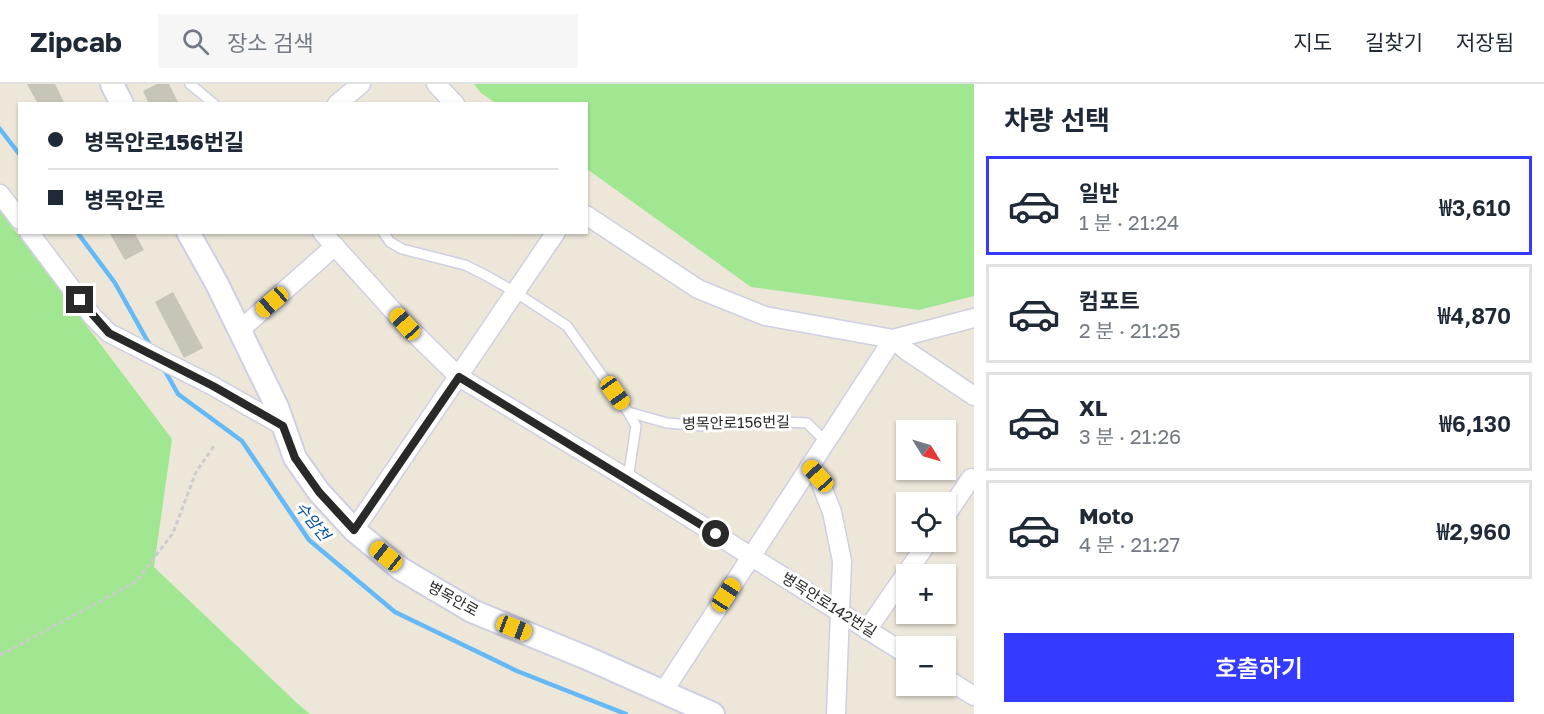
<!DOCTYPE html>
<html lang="ko">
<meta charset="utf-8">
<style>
:root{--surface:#fff;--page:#f6f6f7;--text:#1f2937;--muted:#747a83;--line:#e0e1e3;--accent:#343aff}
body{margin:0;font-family:"Golos Text","Noto Sans KR",sans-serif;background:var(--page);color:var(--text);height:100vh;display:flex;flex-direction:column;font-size:22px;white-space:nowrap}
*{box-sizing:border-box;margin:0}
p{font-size:20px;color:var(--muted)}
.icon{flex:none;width:33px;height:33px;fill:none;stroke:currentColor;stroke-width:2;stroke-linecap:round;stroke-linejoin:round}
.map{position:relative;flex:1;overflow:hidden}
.details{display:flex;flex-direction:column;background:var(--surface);width:570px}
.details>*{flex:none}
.banner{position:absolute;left:18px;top:18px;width:570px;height:132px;border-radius:0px;box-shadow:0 2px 4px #0004;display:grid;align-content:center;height:132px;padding:0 30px;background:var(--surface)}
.needle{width:39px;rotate:127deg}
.controls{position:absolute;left:896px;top:336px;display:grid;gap:12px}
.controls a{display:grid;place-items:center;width:60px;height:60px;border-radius:0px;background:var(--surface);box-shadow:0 2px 4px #0004;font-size:30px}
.end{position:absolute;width:27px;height:27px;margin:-14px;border:8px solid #292929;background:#fff;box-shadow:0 0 0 3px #fff}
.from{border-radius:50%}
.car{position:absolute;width:18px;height:36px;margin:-18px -9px;border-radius:8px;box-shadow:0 0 4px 2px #0007;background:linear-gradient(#f5c518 24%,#345 0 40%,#f5c518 0 76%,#345 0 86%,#f5c518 0)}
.banner b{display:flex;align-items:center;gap:21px;height:57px;font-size:22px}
.banner b+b{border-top:2px solid var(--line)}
.banner i{width:15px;height:15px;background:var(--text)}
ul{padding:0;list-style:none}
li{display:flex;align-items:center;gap:18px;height:99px;margin:0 12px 9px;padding:0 18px;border:3px solid var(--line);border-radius:0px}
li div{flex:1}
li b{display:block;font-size:22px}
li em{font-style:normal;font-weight:600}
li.active{border-color:var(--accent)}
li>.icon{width:54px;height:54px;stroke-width:1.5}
h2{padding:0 30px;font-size:27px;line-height:72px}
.action{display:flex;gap:12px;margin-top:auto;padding:12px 30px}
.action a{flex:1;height:69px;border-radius:0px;background:var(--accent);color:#fff;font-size:24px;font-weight:600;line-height:69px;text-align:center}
header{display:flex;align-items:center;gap:36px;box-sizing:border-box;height:84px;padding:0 30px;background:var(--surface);border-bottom:2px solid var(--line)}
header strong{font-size:28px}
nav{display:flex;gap:33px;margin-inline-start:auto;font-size:21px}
.search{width:420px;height:54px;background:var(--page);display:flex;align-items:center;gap:15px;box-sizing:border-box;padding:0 21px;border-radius:0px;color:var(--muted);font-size:22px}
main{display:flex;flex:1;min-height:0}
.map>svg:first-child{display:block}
</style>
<header>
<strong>Zipcab</strong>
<div class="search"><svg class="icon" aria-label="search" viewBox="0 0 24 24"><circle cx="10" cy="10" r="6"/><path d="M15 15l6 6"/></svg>장소 검색</div>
<nav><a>지도</a><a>길찾기</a><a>저장됨</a></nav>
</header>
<main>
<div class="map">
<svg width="974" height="630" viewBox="0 0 974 630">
<rect width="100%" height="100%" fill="#ece7d9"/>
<g fill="#a1e792">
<polygon points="474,0 974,0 974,212 919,226 751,203 587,85 586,20 496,19 481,9"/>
<polygon points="0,127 172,355 154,483 298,620 310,630 0,630"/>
</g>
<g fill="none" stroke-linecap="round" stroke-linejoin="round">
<g stroke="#65b9f6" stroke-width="4.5">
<polyline points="0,45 20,71"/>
<polyline points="77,148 115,199 152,265"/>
<polyline points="164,285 178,310 242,357 309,456 395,528 517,587 626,630"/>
</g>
</g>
<g fill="#c7c5b8">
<polygon points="27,0 55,0 65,20 38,20"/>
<polygon points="157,0 169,0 179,20 149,20 143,7"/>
<polygon points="109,148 134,148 144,166 125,176"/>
<polygon points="173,208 203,264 184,274 155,218"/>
</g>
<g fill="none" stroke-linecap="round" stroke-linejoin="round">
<g stroke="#cfcfe3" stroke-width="12">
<g id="service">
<polyline points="190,0 214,20"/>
<polyline points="383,148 390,158 402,165 465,181 485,191 515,208 567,242 628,328 667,339 703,342 768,337 807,339 826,358"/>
<polyline points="628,328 636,342 628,395"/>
</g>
</g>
<g stroke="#cfcfe3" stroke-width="21">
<g id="minor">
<polyline points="436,0 455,20"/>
<polyline points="337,20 361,0"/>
<polyline points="0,110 20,136"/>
<polyline points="586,131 698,205 765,232 893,255 974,234"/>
<polyline points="29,148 93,233 109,249 213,302 283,342"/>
<polyline points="322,148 405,240 459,293 628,395 906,570"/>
<polyline points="240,246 335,162"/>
<polyline points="809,383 818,392 832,428 842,477 836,630"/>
<polyline points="945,433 971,394"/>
<polyline points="354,446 556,148"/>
<polyline points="867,546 928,458"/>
<polyline points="945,594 974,612"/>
<polyline points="663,608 893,255 907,267 974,312"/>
</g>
</g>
<g stroke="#cfcfe3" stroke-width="26">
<g id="tertiary">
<polyline points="112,0 122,20"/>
<polyline points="188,148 217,200 277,323 295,374 319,408 354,446 401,485 472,527 587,574 713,630"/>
</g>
</g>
<polyline stroke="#ccc" stroke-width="3" stroke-dasharray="4.5 3" stroke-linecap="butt" points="0,571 136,498 173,449 196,388 214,362"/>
<use href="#service" stroke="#fff" stroke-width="9"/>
<use href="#minor" stroke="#fff" stroke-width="18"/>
<use href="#tertiary" stroke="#fff" stroke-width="22"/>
</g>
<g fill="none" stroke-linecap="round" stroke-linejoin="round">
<polyline stroke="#292929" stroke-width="8" points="80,216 109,249 213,302 283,342 295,374 319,408 354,446 459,293 716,450"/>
</g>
<g text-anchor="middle" stroke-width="6" stroke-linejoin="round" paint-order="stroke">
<g font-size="15" fill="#292929" stroke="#fff">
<text transform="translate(736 339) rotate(-1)" y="5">병목안로156번길</text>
<text transform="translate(453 515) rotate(29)" y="5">병목안로</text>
<text transform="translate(829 521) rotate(32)" y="5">병목안로142번길</text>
</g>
<g font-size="16" font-style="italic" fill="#0453a1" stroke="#fff">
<text transform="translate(313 437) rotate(51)" y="6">수암천</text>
</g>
</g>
</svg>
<div class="controls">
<a><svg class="needle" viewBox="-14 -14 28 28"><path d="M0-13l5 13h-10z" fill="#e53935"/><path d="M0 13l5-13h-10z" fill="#747a83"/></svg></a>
<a><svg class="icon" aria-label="locate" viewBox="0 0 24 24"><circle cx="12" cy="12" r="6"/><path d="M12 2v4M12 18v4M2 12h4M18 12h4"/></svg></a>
<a>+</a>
<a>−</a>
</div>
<i class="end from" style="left:716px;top:450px"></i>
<i class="end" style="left:80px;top:216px"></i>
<i class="car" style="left:272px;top:218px;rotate:229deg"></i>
<i class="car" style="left:405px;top:240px;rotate:318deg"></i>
<i class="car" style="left:615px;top:309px;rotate:145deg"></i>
<i class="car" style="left:818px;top:392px;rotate:318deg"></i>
<i class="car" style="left:386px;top:472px;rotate:309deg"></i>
<i class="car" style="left:726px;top:511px;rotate:33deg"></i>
<i class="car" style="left:514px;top:544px;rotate:111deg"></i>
<div class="banner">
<b><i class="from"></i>병목안로156번길</b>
<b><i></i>병목안로</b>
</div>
</div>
<section class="details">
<h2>차량 선택</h2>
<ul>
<li class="active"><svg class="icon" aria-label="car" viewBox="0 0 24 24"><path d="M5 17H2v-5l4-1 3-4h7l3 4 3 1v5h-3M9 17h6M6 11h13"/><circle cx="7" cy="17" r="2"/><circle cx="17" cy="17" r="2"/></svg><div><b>일반</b><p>1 분 · 21:24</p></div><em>₩3,610</em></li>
<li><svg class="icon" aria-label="car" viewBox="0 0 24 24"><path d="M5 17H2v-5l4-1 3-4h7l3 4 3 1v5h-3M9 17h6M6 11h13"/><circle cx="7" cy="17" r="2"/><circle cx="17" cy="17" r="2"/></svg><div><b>컴포트</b><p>2 분 · 21:25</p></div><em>₩4,870</em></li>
<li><svg class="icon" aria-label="car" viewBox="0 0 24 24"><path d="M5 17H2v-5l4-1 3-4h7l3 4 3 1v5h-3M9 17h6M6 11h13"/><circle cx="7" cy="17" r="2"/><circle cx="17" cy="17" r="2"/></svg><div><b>XL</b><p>3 분 · 21:26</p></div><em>₩6,130</em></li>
<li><svg class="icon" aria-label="car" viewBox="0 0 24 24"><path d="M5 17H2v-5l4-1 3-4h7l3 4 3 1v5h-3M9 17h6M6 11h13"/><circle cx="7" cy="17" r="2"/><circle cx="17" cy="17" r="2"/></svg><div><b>Moto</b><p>4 분 · 21:27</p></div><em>₩2,960</em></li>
</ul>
<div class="action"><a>호출하기</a></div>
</section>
</main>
